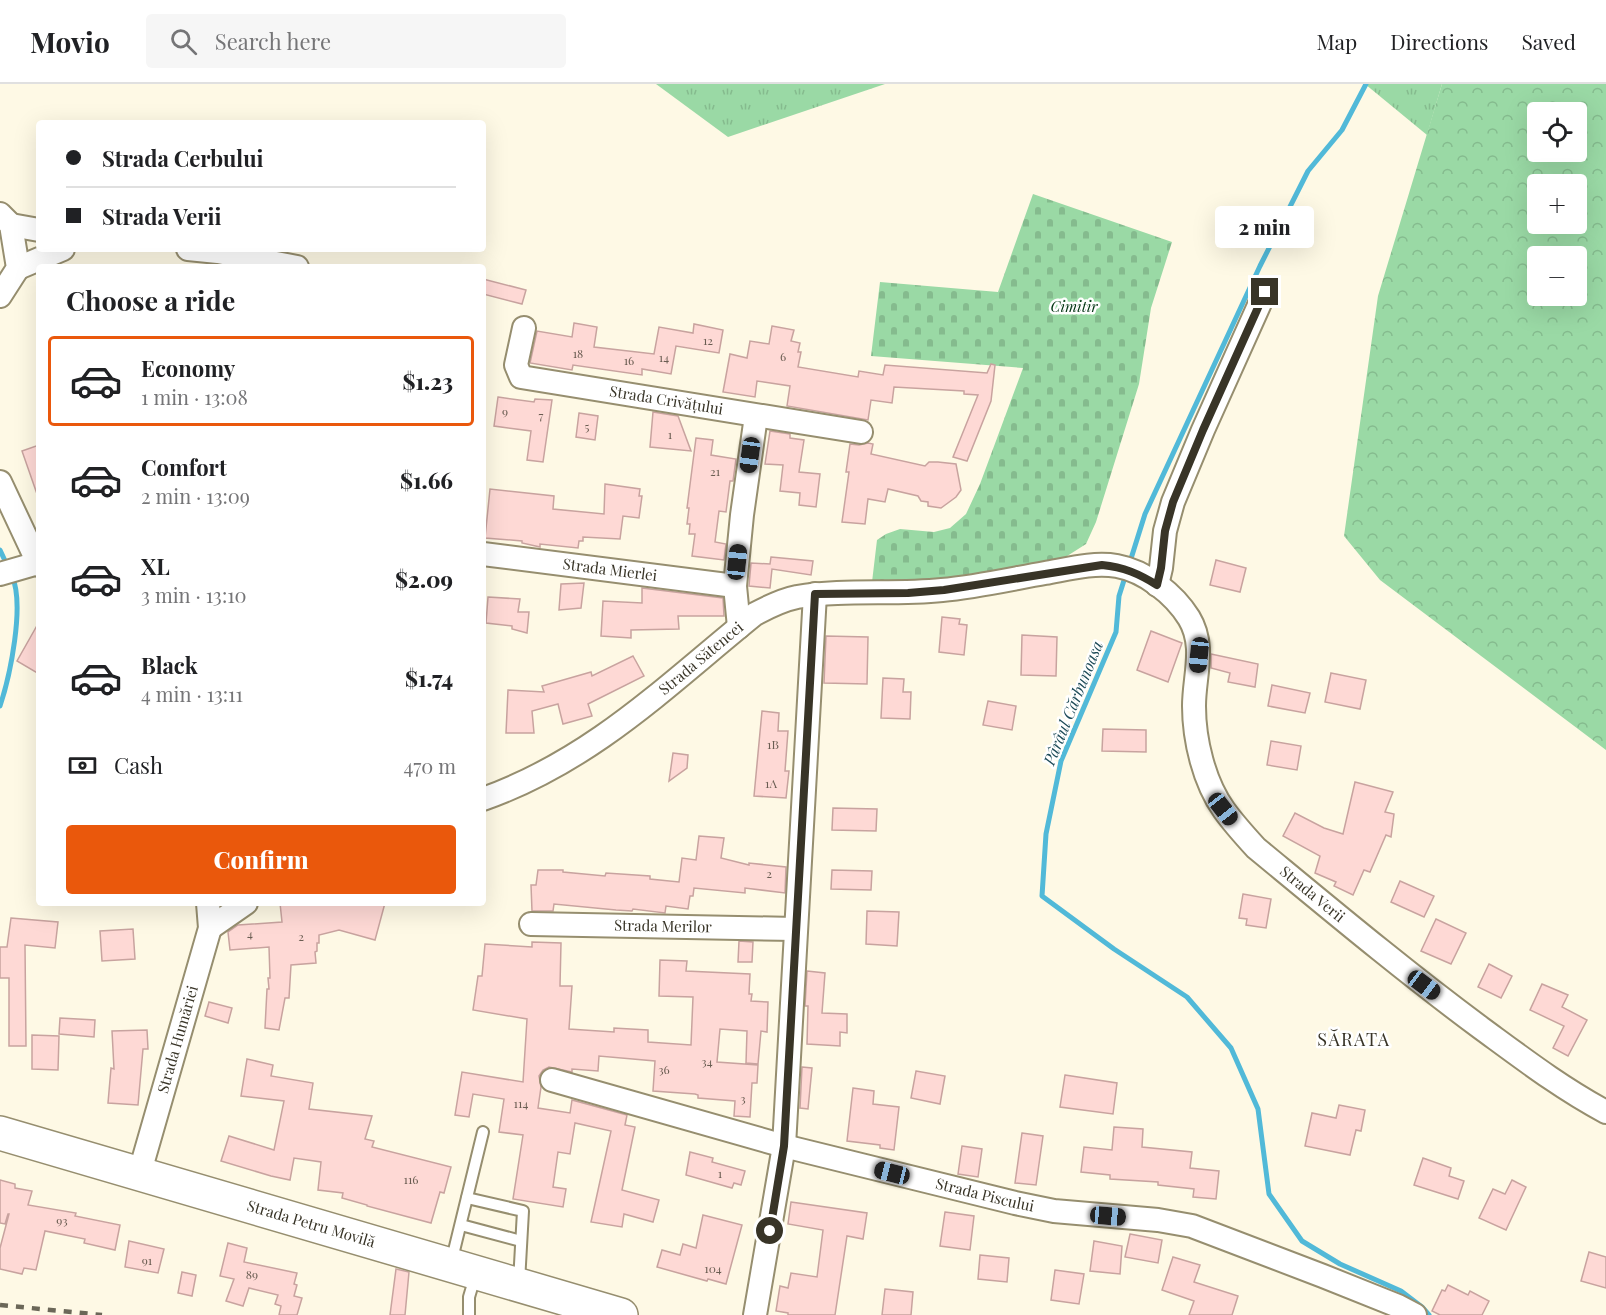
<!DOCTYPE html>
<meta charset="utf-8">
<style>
:root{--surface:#fff;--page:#f6f6f6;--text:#202124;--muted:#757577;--line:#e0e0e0;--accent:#ea580c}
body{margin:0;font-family:"Playfair Display",serif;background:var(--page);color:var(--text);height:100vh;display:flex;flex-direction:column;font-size:22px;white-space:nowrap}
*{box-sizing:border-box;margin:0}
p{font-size:20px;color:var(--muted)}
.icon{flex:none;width:33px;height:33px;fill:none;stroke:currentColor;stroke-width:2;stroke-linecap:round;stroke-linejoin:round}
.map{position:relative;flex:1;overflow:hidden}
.drawer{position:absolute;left:36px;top:180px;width:450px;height:642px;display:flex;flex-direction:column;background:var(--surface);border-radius:6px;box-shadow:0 6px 24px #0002}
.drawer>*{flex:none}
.hud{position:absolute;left:36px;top:36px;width:450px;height:132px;border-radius:6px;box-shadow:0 6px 24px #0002;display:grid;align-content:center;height:132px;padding:0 30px;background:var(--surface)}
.tools{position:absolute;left:1527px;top:18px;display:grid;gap:12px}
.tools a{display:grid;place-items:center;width:60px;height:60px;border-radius:6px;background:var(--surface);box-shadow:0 6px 24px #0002;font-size:30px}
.end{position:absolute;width:27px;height:27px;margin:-14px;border:8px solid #383427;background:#fff;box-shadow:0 0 0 3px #fff}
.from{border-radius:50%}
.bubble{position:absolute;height:42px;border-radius:6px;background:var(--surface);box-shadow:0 6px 24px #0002;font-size:20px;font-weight:800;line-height:42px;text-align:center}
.car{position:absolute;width:18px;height:36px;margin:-18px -9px;border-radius:8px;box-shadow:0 0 4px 2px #0007;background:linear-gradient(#222 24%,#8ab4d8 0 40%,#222 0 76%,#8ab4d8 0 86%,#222 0)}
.hud b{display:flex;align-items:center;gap:21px;height:57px;font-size:22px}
.hud b+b{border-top:2px solid var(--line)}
.hud i{width:15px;height:15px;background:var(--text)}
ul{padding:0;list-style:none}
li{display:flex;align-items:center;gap:18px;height:90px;margin:0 12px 9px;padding:0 18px;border:3px solid transparent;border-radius:6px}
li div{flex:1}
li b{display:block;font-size:22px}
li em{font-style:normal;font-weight:800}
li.current{border-color:var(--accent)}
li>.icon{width:54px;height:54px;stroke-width:1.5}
h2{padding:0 30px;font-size:27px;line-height:72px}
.pay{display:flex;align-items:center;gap:15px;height:66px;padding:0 30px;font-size:22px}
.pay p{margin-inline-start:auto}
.primary-button{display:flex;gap:12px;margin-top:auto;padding:12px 30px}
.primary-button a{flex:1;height:69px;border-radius:6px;background:var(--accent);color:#fff;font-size:24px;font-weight:800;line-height:69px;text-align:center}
header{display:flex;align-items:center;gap:36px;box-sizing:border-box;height:84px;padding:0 30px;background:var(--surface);border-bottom:2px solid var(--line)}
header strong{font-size:28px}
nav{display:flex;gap:33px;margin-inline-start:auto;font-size:21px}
.search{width:420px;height:54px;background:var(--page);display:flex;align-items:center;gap:15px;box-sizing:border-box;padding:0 21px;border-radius:6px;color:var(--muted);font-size:22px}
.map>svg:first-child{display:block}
</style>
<header>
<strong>Movio</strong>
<div class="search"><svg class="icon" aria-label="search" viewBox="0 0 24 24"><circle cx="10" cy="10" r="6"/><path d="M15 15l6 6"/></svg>Search here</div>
<nav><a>Map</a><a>Directions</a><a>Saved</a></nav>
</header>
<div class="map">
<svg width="1606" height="1231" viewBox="0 0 1606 1231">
<defs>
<pattern id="grass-tufts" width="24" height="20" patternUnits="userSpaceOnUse" patternTransform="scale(1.5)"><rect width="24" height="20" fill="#9ad9a5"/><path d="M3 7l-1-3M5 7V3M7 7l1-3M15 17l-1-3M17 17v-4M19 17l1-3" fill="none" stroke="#85bb8e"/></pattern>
<pattern id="forest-crowns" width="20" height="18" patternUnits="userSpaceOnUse" patternTransform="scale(1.5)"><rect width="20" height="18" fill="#9ad9a5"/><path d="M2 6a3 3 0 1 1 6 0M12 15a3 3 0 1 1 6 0" fill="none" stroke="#85bb8e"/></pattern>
<pattern id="cemetery-stones" width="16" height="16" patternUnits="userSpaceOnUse" patternTransform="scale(1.5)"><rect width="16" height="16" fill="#9ad9a5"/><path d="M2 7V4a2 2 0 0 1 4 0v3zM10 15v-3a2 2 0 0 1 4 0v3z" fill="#85bb8e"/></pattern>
</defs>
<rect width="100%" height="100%" fill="#fef9e5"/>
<g fill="url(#grass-tufts)">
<polygon points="656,0 885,0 728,53"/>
<polygon points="1365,0 1442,0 1427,51"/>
</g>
<path fill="url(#forest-crowns)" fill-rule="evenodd" d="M 1442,0 L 1606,0 L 1606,666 L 1380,496 L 1344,452 L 1378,212 ZM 1538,28 L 1576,28 L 1576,68 L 1538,68 ZM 1538,100 L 1576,100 L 1576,140 L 1538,140 ZM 1538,172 L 1576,172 L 1576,212 L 1538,212 Z"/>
<polygon fill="url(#cemetery-stones)" points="1033,110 1172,158 1151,224 1139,300 1096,438 1086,460 1064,474 1015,487 952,498 872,498 877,456 886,450 900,445 934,448 950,444 966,430 980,400 1023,284 871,272 880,198 998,208"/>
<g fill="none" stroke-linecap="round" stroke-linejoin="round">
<g stroke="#51b9d8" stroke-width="5">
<polyline points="0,466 7,481"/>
<polyline points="1129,481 1145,430 1260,182 1308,87 1342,46 1366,0"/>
<polyline points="1126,490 1119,512 1116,548 1061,677 1046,750 1042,812 1114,865 1187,913 1231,964 1258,1025 1269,1110 1302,1157 1340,1180 1401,1207 1422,1223 1429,1231"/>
<path d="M 0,622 C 10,592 25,521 12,492"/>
</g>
</g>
<g fill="#fed9d5" stroke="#c8a39f" stroke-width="1.5">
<polygon points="483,195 526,206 522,220 483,210"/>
<polygon points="574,239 597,243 594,263 654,270 659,243 693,249 694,240 723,246 719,269 676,262 671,290 642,285 642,291 573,281 572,286 530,279 537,247 572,253"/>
<polygon points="772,242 794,246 791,257 800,259 798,268 801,268 798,283 858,293 859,287 883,291 885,281 987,289 991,280 995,281 991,317 967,377 953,373 978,311 964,310 964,307 894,303 892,319 871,316 868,336 787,322 790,302 757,297 755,313 723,308 730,270 747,274 750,257 769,260"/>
<polygon points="498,313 534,318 535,315 552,316 543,378 527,376 531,347 494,342"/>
<polygon points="653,328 678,332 691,367 650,363"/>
<polygon points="579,329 598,332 595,356 576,353"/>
<polygon points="770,347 790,350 790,354 804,356 799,388 820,390 816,423 799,421 800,409 780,407 783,381 765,380"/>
<polygon points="696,354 713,356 711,371 736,375 733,397 730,397 726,428 719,427 715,458 726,460 724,476 692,472 695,450 689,450 690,440 687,440 689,424 687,424"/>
<polygon points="868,359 873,360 871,370 925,382 929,378 938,378 956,380 961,406 956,413 941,424 928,422 928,418 921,417 918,412 888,405 885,418 868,415 865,440 842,438 849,388 846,388 850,360 859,361"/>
<polygon points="39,361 39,410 37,410 22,367"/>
<polygon points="605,400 640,405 639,412 642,412 639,434 623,432 620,455 583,453 583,457 579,457 578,464 540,460 540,463 522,459 522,457 485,454 490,405 554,412 553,425 604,430"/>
<polygon points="771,473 813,477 811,491 772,485 770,504 749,502 751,479 770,480"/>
<polygon points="1216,476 1246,484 1240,508 1210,501"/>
<polygon points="584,499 581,524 559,526 561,500"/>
<polygon points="642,504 723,514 724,532 678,532 679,545 631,546 631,554 601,552 603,517 642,519"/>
<polygon points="488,513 520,515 518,528 529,528 527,549 512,545 512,542 486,539"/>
<polygon points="942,533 960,535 959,540 967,541 964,571 939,568"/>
<polygon points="39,538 39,590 17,577"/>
<polygon points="1151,547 1182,559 1168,598 1137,586"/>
<polygon points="1022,551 1057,553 1056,592 1021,591"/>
<polygon points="826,552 868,553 867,600 824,599"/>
<polygon points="1211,570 1258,580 1255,603 1228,598 1230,589 1211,584"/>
<polygon points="633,572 644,592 588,620 592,632 563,640 558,620 532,627 534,649 506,649 508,606 544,608 542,602 591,588 592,592"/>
<polygon points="1331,589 1366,596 1360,625 1325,618"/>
<polygon points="883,594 904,595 903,608 911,608 910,635 881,634"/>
<polygon points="1272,601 1310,609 1305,629 1268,622"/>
<polygon points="988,617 1016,622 1012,646 983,641"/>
<polygon points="762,627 779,629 778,647 788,647 785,687 789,687 786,714 754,712"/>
<polygon points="1103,645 1146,646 1146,668 1102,667"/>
<polygon points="1271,657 1301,662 1297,686 1267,681"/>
<polygon points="673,669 688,671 687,684 669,697"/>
<polygon points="1355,698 1393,708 1385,728 1394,730 1391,753 1386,751 1370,788 1364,786 1353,811 1334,802 1336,798 1315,789 1320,772 1283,752 1295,729 1324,744 1343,750"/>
<polygon points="833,724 877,725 876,747 832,746"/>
<polygon points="699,752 724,754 721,774 749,781 749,779 786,783 785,809 745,804 745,809 694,804 693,812 690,812 688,825 666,822 665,829 633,825 632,827 616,826 554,820 553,827 532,827 531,801 536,801 538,786 563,786 563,788 605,792 606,789 650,792 650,795 679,798 682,774 696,776"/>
<polygon points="832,786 872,787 871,806 831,805"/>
<polygon points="1400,797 1434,812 1424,833 1391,818"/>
<polygon points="1243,810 1271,815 1266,844 1246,841 1247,835 1239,834"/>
<polygon points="280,819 385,819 375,856 339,846 319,851 319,859 317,859 317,867 315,868 316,879 291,881 289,914 285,914 279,946 265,944 267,905 269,905 268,894 270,894 269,863 230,866 228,848 238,841 282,838"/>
<polygon points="867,827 899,828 897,862 866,860"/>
<polygon points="11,834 58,838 55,864 25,861 26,962 9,962 9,894 0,894 0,863 7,863"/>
<polygon points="1436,835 1466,849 1451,880 1421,867"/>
<polygon points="133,845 135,875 102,877 100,847"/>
<polygon points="739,857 753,858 752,878 738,878"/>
<polygon points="532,858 561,859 560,902 572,902 569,945 614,948 614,944 648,946 648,958 691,961 693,913 659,912 660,876 687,877 686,887 750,890 749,910 752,910 751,917 768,918 767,948 761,947 758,980 746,979 747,947 720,945 717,978 758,981 757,999 752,999 750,1033 734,1032 735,1017 698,1014 698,1011 695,1010 653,1007 655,977 599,972 598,987 572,985 572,988 549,983 543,986 539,992 541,1003 538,1024 570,1029 572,1016 627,1031 625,1041 635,1043 622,1106 659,1116 653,1138 624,1130 622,1143 591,1138 611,1047 575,1039 570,1070 558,1068 553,1103 566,1105 563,1123 513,1115 523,1051 499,1048 504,1015 473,1010 469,1033 455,1031 462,988 523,998 527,935 473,926 478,892 482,892 485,860 532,863"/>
<polygon points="1489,880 1512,892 1501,914 1478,903"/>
<polygon points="807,887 825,889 822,929 847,930 847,949 840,948 840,962 807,960 808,922 805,922"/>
<polygon points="1542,900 1568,911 1562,923 1587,936 1568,972 1553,964 1564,942 1530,926"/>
<polygon points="209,918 232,924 228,939 205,932"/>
<polygon points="60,934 95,936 94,953 59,950"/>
<polygon points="147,946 148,965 143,965 138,1021 108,1019 111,984 114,985 112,947"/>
<polygon points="32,951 59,952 58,986 32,985"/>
<polygon points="247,975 273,981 271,992 313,999 309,1025 372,1032 365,1055 374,1057 372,1063 451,1083 444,1109 440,1108 431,1139 367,1122 367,1121 342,1114 343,1109 318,1106 321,1078 294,1074 290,1096 271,1092 221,1077 229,1052 274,1066 284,1017 241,1012"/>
<polygon points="802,983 812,984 808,1025 800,1024"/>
<polygon points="916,987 945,992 940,1020 911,1014"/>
<polygon points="1065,991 1117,999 1113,1030 1060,1023"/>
<polygon points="853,1004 874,1007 873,1020 899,1023 894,1066 880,1064 880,1061 847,1057"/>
<polygon points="1339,1021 1365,1026 1361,1047 1356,1046 1350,1071 1305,1062 1312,1029 1336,1034"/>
<polygon points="1114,1043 1143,1045 1142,1063 1192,1068 1190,1084 1219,1087 1216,1115 1193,1113 1194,1105 1158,1101 1158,1098 1110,1095 1110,1091 1081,1088 1084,1063 1112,1066"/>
<polygon points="1022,1049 1043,1052 1036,1101 1015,1099"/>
<polygon points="962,1062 982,1065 978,1093 958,1090"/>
<polygon points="690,1068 713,1074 712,1078 745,1087 741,1101 734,1099 732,1104 686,1091"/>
<polygon points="1423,1074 1451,1084 1449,1092 1464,1097 1458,1115 1414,1101"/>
<polygon points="0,1096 15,1100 15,1104 32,1107 28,1121 76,1129 75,1132 120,1141 115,1166 84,1159 85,1155 45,1147 36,1186 24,1184 22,1190 0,1185 0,1164 9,1130 8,1130 5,1140 0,1139"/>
<polygon points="1512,1096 1526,1103 1506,1146 1479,1134 1493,1105 1505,1110"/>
<polygon points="791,1118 867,1129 863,1155 847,1152 835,1231 788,1231 788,1229 776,1227 780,1202 788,1204 791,1189 817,1193 823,1146 788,1140"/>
<polygon points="945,1128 974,1132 970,1166 940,1162"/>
<polygon points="703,1131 742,1141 726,1200 708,1195 707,1197 657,1183 662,1166 680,1171 683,1160 696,1164"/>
<polygon points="1130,1150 1162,1156 1158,1179 1125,1173"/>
<polygon points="129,1157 164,1165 158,1189 125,1183"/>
<polygon points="1094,1157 1122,1162 1120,1190 1090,1187"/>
<polygon points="228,1159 247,1164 244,1178 297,1189 294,1200 297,1201 294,1212 302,1214 297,1231 279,1231 281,1222 275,1220 278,1211 249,1204 243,1222 226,1217 234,1195 220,1192"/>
<polygon points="1589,1168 1606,1173 1606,1204 1581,1197"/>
<polygon points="980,1171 1009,1174 1007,1198 978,1195"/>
<polygon points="1173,1173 1200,1181 1194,1198 1238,1212 1232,1231 1189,1231 1194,1217 1162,1206"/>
<polygon points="396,1185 409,1188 405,1231 390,1231"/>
<polygon points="1055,1186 1084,1190 1079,1220 1051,1216"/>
<polygon points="182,1188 196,1191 192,1212 178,1209"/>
<polygon points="1448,1201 1468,1211 1470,1207 1489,1217 1482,1231 1440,1231 1432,1227 1442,1206 1445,1207"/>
<polygon points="885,1205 913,1208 911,1231 882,1231"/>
</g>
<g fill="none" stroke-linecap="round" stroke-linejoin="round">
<g stroke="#968e6f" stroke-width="14">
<g id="service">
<polyline points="467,1114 523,1127 519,1198"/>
<polyline points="461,1141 521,1157"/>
<polyline points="451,1179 483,1048"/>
<polyline points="469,1231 469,1213 475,1193"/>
</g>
</g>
<g stroke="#968e6f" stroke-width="26">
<g id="minor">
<polyline points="0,130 11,141 18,184 0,212"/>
<polyline points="11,141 39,146"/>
<polyline points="188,165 218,168 297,183"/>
<polyline points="18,184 63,165"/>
<path id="s1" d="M 524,244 L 516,281 L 521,293 L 861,348"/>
<polyline points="0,398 39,481"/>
<path id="s2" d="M 483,470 L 735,502"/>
<polyline points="0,490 38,479"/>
<polyline points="1157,501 1161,484 1165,447 1173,418 1203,346 1265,208"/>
<polyline points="739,543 735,502 742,431 756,332"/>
<path id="s3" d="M 483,715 C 593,676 667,601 755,530 C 768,523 782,516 797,513 C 844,505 894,511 942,506 C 976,503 1011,495 1045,489 C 1068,485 1093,478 1117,482 C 1145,487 1174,510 1189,534 C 1206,562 1194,592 1194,622 C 1194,656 1204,698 1224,726 C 1234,740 1245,752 1256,764 C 1330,825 1404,887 1481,944 C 1522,974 1561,1004 1606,1028"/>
<path id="s4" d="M 531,840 L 795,845"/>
<polyline points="210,844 246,819"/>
<path id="s5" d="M 552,996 L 784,1062 L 1015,1119 L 1054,1127 L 1158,1136 L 1192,1142 L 1323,1192 L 1398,1222 L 1415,1231"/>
<path id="s6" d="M 139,1091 L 210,844 L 208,819"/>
<polyline points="755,1231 784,1062 815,510"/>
</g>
</g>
<g stroke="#968e6f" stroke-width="36">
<g id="primary">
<path id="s7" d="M 0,1049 L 621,1231"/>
</g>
</g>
<use href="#service" stroke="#fff" stroke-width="10"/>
<use href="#minor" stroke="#fff" stroke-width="22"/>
<use href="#primary" stroke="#fff" stroke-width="33"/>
<polyline stroke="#6b6758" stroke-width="4.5" stroke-dasharray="8 8" stroke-linecap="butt" points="0,1221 102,1231"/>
</g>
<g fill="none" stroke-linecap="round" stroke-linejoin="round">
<path stroke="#383427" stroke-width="8" d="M 770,1147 L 784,1062 L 815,510 L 908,509 L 944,506 L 1102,481 C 1124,483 1139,490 1157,501 L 1161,484 L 1165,447 L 1173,418 L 1203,346 L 1265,208"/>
</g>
<g text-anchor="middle" stroke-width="5" stroke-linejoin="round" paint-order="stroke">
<g font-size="12" fill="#6a5d52">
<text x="708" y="261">12</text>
<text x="578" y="274">18</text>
<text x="783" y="277">6</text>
<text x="664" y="278">14</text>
<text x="629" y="281">16</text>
<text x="505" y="332">9</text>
<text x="541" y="336">7</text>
<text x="587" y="347">5</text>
<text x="670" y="355">1</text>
<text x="715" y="392">21</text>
<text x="773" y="665">1B</text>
<text x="771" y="704">1A</text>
<text x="769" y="794">2</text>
<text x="250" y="854">4</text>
<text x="301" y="857">2</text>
<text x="707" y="982">34</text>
<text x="664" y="990">36</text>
<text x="743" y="1019">3</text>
<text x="521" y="1024">114</text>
<text x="720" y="1094">1</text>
<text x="411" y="1100">116</text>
<text x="62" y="1141">93</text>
<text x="147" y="1181">91</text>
<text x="713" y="1189">104</text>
<text x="252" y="1195">89</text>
</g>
<g font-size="15" font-style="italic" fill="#003411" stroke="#fff">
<text x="1074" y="228">Cimitir</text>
</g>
<g font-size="15" fill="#383427" stroke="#fff">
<text dy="5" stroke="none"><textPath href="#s1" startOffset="198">Strada Crivățului</textPath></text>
<text dy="5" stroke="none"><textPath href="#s2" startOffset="128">Strada Mierlei</textPath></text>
<text dy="5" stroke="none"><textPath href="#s3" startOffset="261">Strada Sătencei</textPath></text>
<text dy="5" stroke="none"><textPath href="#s3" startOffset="1112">Strada Verii</textPath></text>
<text dy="5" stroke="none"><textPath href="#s4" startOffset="132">Strada Merilor</textPath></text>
<text dy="5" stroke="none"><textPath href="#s6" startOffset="141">Strada Humăriei</textPath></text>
<text dy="5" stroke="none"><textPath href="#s5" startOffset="448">Strada Piscului</textPath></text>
<text dy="5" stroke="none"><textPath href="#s7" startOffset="324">Strada Petru Movilă</textPath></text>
</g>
<g font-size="16" font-style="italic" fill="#1d4a57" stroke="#fff">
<text transform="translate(1073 619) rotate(-68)" y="6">Pârâul Cărbunoasa</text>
</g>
<g font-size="18" letter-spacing="1.5" fill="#383427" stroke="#fff">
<text x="1354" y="962">SĂRATA</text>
</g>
</g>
</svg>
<div class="tools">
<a><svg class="icon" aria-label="locate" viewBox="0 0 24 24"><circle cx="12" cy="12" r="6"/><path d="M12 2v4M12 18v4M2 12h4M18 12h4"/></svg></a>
<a>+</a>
<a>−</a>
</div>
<i class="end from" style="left:770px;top:1147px"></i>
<i class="end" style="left:1265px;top:208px"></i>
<div class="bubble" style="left:1215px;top:122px;width:99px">2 min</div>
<i class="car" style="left:750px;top:371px;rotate:188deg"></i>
<i class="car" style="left:737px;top:478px;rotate:6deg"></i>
<i class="car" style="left:1199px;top:571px;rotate:186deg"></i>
<i class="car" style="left:1223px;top:725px;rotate:142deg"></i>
<i class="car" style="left:1424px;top:901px;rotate:127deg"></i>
<i class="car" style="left:892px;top:1089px;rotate:284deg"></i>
<i class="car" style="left:1108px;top:1132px;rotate:95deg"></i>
<div class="hud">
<b><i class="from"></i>Strada Cerbului</b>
<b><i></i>Strada Verii</b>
</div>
<section class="drawer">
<h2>Choose a ride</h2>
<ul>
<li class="current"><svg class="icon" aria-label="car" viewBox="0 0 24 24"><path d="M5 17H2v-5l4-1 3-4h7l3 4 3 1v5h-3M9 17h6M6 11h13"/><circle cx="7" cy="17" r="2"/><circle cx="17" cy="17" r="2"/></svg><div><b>Economy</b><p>1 min · 13:08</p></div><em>$1.23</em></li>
<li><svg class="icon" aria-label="car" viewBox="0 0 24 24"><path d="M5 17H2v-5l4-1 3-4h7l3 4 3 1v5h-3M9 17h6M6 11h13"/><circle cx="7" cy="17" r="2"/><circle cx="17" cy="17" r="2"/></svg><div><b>Comfort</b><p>2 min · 13:09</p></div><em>$1.66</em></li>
<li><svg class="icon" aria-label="car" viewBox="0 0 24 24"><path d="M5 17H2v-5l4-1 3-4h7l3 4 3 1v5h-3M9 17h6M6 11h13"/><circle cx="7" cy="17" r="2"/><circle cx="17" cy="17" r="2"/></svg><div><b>XL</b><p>3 min · 13:10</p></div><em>$2.09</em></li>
<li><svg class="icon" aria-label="car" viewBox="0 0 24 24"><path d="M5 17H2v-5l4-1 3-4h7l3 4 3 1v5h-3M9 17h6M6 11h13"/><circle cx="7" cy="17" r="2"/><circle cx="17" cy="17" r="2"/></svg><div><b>Black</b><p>4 min · 13:11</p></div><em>$1.74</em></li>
</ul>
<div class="pay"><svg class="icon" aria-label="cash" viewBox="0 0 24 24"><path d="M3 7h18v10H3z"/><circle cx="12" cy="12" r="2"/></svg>Cash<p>470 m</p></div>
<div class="primary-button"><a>Confirm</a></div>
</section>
</div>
